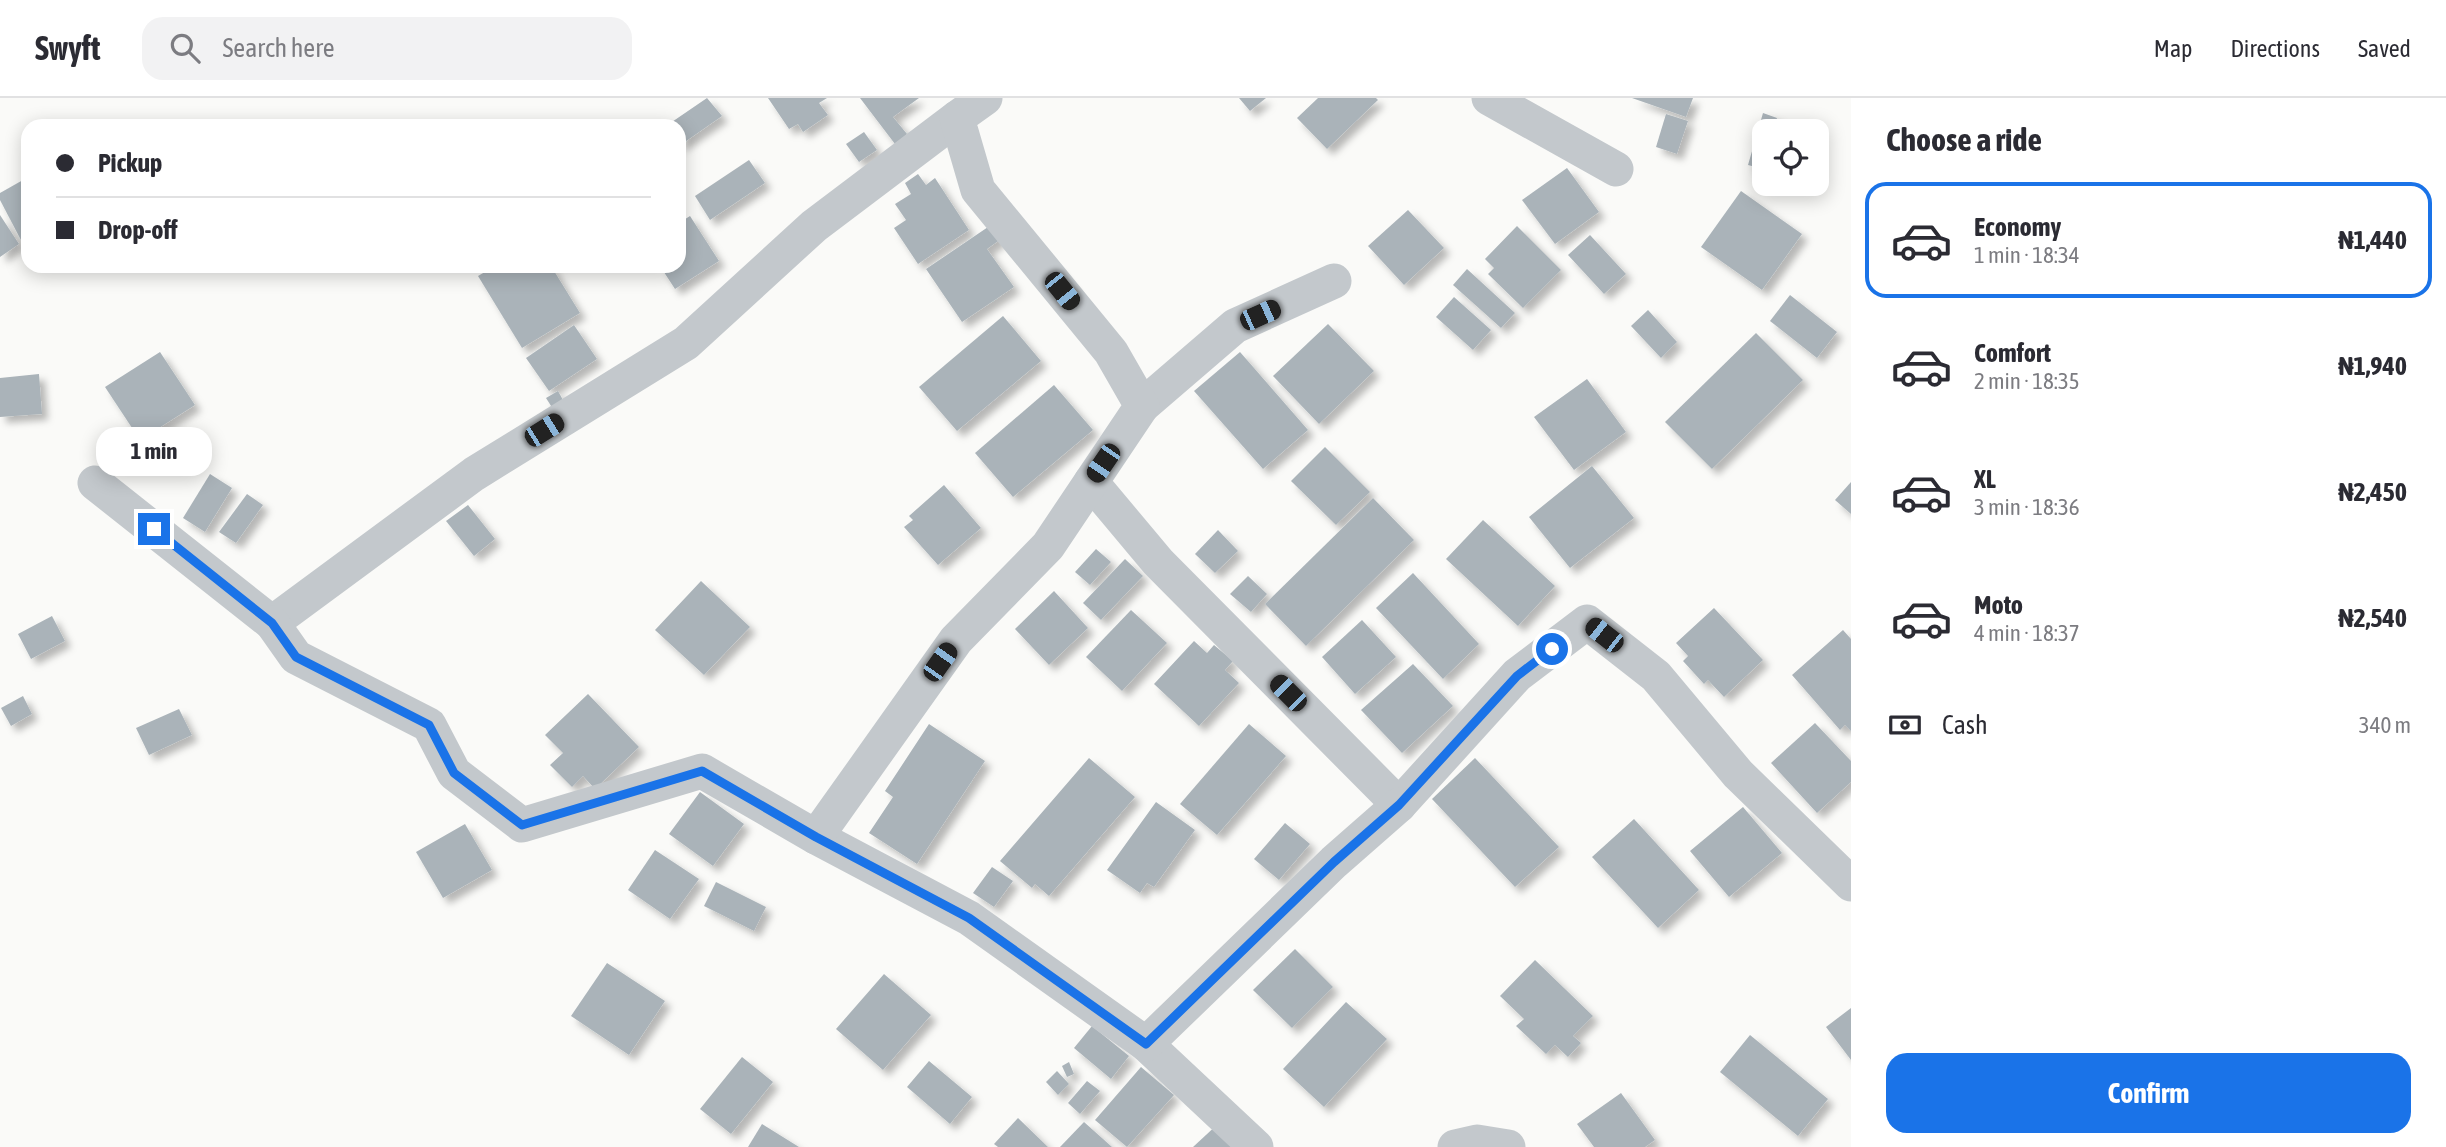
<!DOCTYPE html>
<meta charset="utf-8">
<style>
:root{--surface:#fff;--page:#f2f2f3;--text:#2b2b33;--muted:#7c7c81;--line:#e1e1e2;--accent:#1a73e8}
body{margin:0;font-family:"Asap Condensed",sans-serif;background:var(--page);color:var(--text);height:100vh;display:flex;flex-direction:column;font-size:26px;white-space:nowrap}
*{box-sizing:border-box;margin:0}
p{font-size:23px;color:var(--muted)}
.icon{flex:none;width:38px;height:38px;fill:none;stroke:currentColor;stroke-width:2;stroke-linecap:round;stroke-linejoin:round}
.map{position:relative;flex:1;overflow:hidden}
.drawer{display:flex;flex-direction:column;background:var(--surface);width:595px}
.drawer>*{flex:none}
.banner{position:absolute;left:21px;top:21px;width:665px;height:154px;border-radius:21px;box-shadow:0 4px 18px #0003;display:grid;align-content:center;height:154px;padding:0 35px;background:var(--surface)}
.controls{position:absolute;left:1752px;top:21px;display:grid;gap:14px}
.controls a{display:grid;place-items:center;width:77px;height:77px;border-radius:14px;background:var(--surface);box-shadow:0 4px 18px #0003;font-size:35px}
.end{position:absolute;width:32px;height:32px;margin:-16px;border:9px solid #1a73e8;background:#fff;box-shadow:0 0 0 4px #fff}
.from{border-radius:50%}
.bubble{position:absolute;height:49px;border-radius:21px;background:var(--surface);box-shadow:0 4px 18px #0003;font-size:23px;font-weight:700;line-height:49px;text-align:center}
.car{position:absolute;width:21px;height:42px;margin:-21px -10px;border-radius:9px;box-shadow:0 0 5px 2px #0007;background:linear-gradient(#222 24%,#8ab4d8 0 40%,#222 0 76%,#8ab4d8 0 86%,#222 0)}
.banner b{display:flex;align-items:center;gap:24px;height:66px;font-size:26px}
.banner b+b{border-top:2px solid var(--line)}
.banner i{width:18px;height:18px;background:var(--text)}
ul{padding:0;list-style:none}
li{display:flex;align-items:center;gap:21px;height:116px;margin:0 14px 10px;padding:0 21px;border:4px solid transparent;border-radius:21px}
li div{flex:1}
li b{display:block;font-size:26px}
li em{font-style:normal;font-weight:700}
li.on{border-color:var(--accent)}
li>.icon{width:63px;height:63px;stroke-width:1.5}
h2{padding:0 35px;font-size:32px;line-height:84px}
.pay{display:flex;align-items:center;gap:18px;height:77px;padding:0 35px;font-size:26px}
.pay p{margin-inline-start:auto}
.primary-button{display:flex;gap:14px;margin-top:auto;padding:14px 35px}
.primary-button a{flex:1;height:80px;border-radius:21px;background:var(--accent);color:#fff;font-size:28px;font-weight:700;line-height:80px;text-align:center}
header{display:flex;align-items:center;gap:42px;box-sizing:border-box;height:98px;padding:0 35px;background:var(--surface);border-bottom:2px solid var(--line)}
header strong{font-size:33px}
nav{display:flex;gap:38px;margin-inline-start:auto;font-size:24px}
.search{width:490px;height:63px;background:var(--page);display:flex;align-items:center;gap:18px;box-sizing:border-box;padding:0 24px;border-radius:21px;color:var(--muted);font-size:26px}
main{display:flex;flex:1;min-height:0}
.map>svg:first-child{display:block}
</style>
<header>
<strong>Swyft</strong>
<div class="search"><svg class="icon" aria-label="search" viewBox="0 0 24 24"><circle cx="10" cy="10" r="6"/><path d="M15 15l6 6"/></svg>Search here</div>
<nav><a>Map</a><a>Directions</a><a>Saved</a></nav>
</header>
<main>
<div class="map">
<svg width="1851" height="1049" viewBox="0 0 1851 1049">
<defs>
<filter id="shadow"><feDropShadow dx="6" dy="6" stdDeviation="3.5" flood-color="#0004"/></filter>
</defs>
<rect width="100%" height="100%" fill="#fafaf8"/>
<g fill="#aab3b9" filter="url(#shadow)">
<polygon points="707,0 722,18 679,48 679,28 666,28"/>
<polygon points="768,0 827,0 819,5 828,17 803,34 798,26 789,31"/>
<polygon points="860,0 919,0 893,19 907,36 895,46"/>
<polygon points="1239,0 1266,0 1250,13"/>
<polygon points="1318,0 1376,0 1378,2 1327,51 1297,20"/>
<polygon points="1632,0 1693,0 1686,19"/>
<polygon points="1763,15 1777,20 1773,33 1764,33 1763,71 1748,67"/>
<polygon points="1666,16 1688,23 1677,56 1656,49"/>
<polygon points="864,34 877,52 859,64 846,46"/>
<polygon points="749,62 765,85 710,122 695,98"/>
<polygon points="1567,70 1599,114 1555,146 1522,102"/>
<polygon points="918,76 926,87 935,80 969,132 918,166 894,130 906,122 895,106 911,96 905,85"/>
<polygon points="23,82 28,92 28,141 22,144 0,102 0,95"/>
<polygon points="1741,93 1802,136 1762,192 1701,149"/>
<polygon points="1408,112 1444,150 1404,187 1368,148"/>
<polygon points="0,117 19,146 0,159"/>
<polygon points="690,118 719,163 675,191 660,168 679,168 679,125"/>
<polygon points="991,127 1001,141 987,151 1014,189 962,224 926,171"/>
<polygon points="1517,128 1561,172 1523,210 1488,176 1494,170 1485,161"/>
<polygon points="1590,137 1626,176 1604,196 1568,157"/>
<polygon points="495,168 551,168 580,215 522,250 478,178"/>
<polygon points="1467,171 1515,215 1501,230 1453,187"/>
<polygon points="1790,197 1837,234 1817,260 1770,223"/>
<polygon points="1454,199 1491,232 1473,252 1436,219"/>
<polygon points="1648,212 1677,244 1661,260 1631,228"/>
<polygon points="1003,218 1041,263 957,333 919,289"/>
<polygon points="1328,226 1374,273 1319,326 1273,278"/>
<polygon points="574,227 597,261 549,293 526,260"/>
<polygon points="1756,235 1803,282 1712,371 1665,324"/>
<polygon points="160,254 195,307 140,342 105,289"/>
<polygon points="1240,254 1308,332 1263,371 1194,293"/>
<polygon points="39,276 42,316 0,319 0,280"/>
<polygon points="1587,281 1626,334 1574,372 1534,319"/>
<polygon points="1054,287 1093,332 1013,399 975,355"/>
<polygon points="558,293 564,304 553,311 546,300"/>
<polygon points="1325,349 1370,394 1336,427 1291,383"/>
<polygon points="1592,368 1634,420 1570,470 1529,419"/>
<polygon points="210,376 232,390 205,434 183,420"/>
<polygon points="1851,384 1851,416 1835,402"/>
<polygon points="944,387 981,430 938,467 904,429 913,422 909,418"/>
<polygon points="247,396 263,407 236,445 219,434"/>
<polygon points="1373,400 1414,442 1306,548 1265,506"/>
<polygon points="468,407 495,441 474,458 446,423"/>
<polygon points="1483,422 1555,488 1518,528 1446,461"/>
<polygon points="1218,432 1238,453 1215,475 1195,456"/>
<polygon points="1096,451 1111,464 1090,487 1075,474"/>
<polygon points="1125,461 1143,478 1101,522 1083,505"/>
<polygon points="1413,475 1479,546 1443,581 1376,510"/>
<polygon points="1248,478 1267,496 1251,514 1230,496"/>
<polygon points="701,483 750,529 704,577 655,532"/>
<polygon points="1054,493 1088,530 1049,567 1015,531"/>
<polygon points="1714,510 1763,562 1724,599 1708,582 1704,586 1683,563 1688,558 1676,545"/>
<polygon points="1131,512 1167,545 1122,593 1086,559"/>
<polygon points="52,518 65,543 31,561 18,536"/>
<polygon points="1362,522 1396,559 1355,596 1322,559"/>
<polygon points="1843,532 1851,541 1851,633 1845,627 1840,632 1792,577"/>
<polygon points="1194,543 1207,555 1214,547 1233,563 1225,572 1239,585 1199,628 1154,586"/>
<polygon points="1413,566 1453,608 1402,655 1361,612"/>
<polygon points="588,596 639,649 595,691 583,678 572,689 550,667 563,655 545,637"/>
<polygon points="23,598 32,616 11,628 1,610"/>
<polygon points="179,611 192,637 149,657 136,630"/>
<polygon points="1815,625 1851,663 1851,684 1817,715 1771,665"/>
<polygon points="929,626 985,663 917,766 869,735 893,699 885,693"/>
<polygon points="1249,626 1286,658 1217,737 1180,706"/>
<polygon points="1089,660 1135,699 1049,798 1035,786 1032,790 1000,763"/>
<polygon points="1475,660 1559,749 1515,789 1432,701"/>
<polygon points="700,694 744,726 713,768 669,736"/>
<polygon points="1156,704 1195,732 1154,789 1147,785 1140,795 1107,772"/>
<polygon points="1743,709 1782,755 1729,799 1690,753"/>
<polygon points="1634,721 1699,792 1658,830 1592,759"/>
<polygon points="1285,725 1310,746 1279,782 1254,761"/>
<polygon points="465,726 492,772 443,800 416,754"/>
<polygon points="655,752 699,781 670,821 628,792"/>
<polygon points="992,769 1013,783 994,809 973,795"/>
<polygon points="716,784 766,809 754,833 704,808"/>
<polygon points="1295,851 1333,889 1292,930 1253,892"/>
<polygon points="1535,862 1593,918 1573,938 1581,945 1568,959 1555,947 1546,956 1516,928 1524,921 1500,898"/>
<polygon points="607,865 665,903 629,957 571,918"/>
<polygon points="884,876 931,917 883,972 836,931"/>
<polygon points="1346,904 1387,941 1324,1009 1283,971"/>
<polygon points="1851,910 1851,962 1826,929"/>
<polygon points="1092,928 1129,958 1111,981 1074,950"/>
<polygon points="1750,937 1828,1001 1798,1038 1720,974"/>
<polygon points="742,959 773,984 731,1036 700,1011"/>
<polygon points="929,963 972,999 950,1026 907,989"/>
<polygon points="1069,964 1074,976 1067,979 1062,968"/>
<polygon points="1141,969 1174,997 1127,1049 1095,1022"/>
<polygon points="1057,973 1069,986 1058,997 1046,984"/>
<polygon points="1087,983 1100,993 1080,1016 1068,1005"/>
<polygon points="1621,995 1655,1042 1645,1049 1594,1049 1577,1026"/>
<polygon points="1018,1020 1048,1049 998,1049 994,1046"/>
<polygon points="1084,1024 1112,1049 1060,1049"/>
<polygon points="1220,1024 1243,1049 1193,1049"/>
<polygon points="762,1026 799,1049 748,1049"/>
</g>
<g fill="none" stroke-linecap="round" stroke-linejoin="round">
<g stroke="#c3c8cc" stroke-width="35">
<polyline points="1489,0 1616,71"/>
<polyline points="1142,308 1235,228 1334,183"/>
<polyline points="1091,384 1158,464 1399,707 1517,577 1587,524 1656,578 1738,676 1851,786"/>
<polyline points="95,385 272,525 474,376 686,245 814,128 957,20"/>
<polyline points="272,525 296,559 429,627 454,675 522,727 702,673 816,739 969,820 1146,946 1256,1049"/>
<polyline points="816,739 956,542 1048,448 1142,308 1111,254 978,92 957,20 985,0"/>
<polyline points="1146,946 1334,764 1399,707"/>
<polyline points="1455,1049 1477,1044 1508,1049"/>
</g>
</g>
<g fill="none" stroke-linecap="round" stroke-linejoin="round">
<polyline stroke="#1a73e8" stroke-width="9" points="154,431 272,525 296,559 429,627 454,675 522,727 702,673 816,739 969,820 1146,946 1334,764 1399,707 1517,578 1552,551"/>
</g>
</svg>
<div class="controls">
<a><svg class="icon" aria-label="locate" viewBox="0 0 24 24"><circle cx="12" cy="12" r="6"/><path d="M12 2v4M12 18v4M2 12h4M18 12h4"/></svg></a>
</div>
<i class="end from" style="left:1552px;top:551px"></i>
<i class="end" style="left:154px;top:431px"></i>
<div class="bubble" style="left:96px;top:329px;width:116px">1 min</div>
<i class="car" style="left:1062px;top:193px;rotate:141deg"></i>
<i class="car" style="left:1260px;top:217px;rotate:66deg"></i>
<i class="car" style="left:544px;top:332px;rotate:58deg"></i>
<i class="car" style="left:1103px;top:365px;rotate:214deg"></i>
<i class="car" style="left:1604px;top:537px;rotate:308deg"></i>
<i class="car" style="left:940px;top:564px;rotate:35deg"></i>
<i class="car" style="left:1288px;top:595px;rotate:315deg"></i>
<div class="banner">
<b><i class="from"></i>Pickup</b>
<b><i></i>Drop-off</b>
</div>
</div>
<section class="drawer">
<h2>Choose a ride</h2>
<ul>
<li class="on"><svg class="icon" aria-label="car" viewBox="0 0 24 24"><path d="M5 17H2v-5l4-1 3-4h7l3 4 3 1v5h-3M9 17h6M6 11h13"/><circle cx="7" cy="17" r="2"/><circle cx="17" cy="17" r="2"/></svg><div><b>Economy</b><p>1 min · 18:34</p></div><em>₦1,440</em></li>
<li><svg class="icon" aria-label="car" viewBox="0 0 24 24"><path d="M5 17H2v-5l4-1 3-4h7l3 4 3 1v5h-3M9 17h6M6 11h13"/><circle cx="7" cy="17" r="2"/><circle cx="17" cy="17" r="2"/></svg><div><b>Comfort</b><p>2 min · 18:35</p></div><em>₦1,940</em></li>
<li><svg class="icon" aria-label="car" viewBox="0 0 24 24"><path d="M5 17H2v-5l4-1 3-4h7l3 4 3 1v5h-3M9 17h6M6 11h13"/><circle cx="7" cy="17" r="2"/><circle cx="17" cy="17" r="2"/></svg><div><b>XL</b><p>3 min · 18:36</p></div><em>₦2,450</em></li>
<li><svg class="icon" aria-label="car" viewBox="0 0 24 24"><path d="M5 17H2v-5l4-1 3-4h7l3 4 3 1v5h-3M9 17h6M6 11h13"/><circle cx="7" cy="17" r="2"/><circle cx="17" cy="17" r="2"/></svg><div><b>Moto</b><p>4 min · 18:37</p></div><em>₦2,540</em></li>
</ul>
<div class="pay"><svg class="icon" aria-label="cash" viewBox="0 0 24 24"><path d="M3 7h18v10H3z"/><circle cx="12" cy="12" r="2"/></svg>Cash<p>340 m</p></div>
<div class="primary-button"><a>Confirm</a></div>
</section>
</main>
